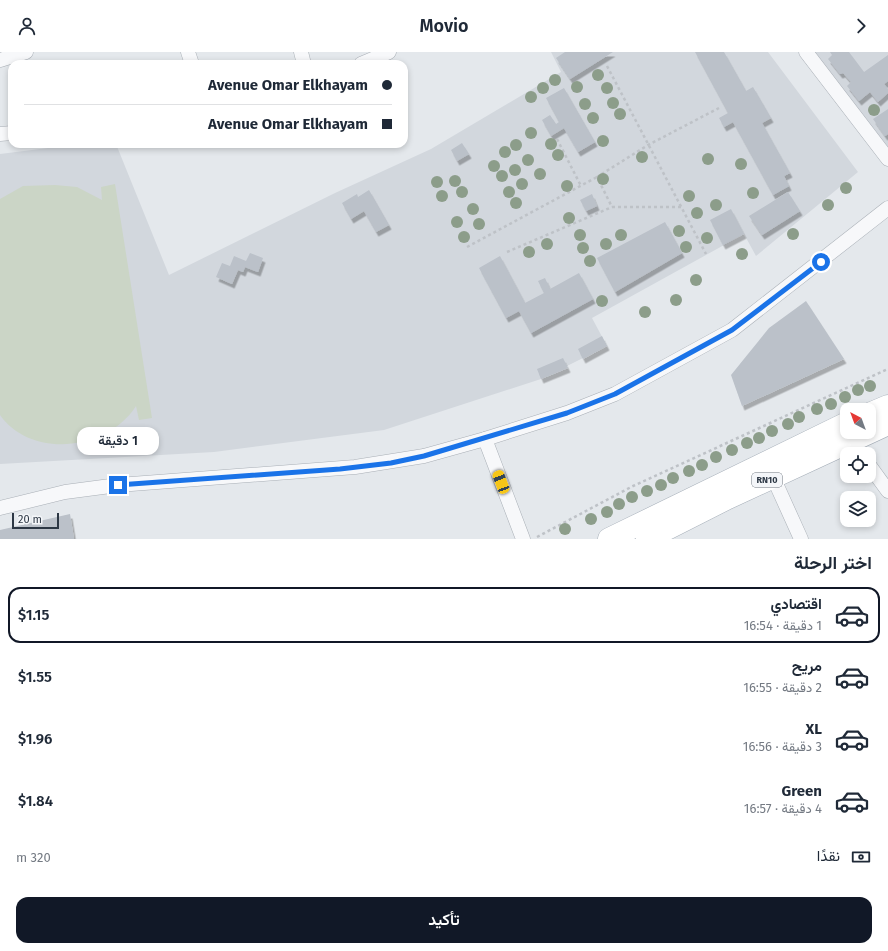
<!DOCTYPE html>
<html lang="ar">
<meta charset="utf-8">
<style>
:root{--surface:#fff;--page:#f6f6f7;--text:#1f2937;--muted:#747a83;--line:#e0e1e3;--accent:#111827}
body{margin:0;font-family:"Fira Sans",Vazirmatn,sans-serif;background:var(--page);color:var(--text);direction:rtl;height:100vh;display:flex;flex-direction:column;font-size:15px;white-space:nowrap}
*{box-sizing:border-box;margin:0}
p{font-size:13px;color:var(--muted)}
.icon{flex:none;width:22px;height:22px;fill:none;stroke:currentColor;stroke-width:2;stroke-linecap:round;stroke-linejoin:round}
.map{position:relative;height:487px;overflow:hidden;direction:ltr}
.panel{display:flex;flex-direction:column;background:var(--surface);flex:1}
.panel>*{flex:none}
.guide{position:absolute;left:8px;top:8px;width:400px;height:88px;border-radius:12px;box-shadow:0 2px 6px #0003;direction:rtl;display:grid;align-content:center;height:88px;padding:0 16px;background:var(--surface)}
.needle{width:26px;rotate:319deg}
.tools{position:absolute;left:840px;top:351px;display:grid;gap:8px}
.tools a{display:grid;place-items:center;width:36px;height:36px;border-radius:8px;background:var(--surface);box-shadow:0 2px 6px #0003;font-size:20px}
.scale{position:absolute;left:12px;bottom:10px;width:47px;box-sizing:border-box;padding-left:4px;border:2px solid #2c3744;border-top:0;font-size:11px;line-height:14px;white-space:nowrap;color:#2c3744;-webkit-text-stroke:3px #f4f6f9;paint-order:stroke}
.end{position:absolute;width:18px;height:18px;margin:-9px;border:5px solid #1a73e8;background:#fff;box-shadow:0 0 0 2px #fff}
.from{border-radius:50%}
.bubble{position:absolute;height:28px;border-radius:12px;background:var(--surface);box-shadow:0 2px 6px #0003;font-size:13px;font-weight:600;line-height:28px;text-align:center;direction:rtl}
.car{position:absolute;width:12px;height:24px;margin:-12px -6px;border-radius:5px;box-shadow:0 0 3px 1px #0007;background:linear-gradient(#f5c518 24%,#345 0 40%,#f5c518 0 76%,#345 0 86%,#f5c518 0)}
.guide b{display:flex;align-items:center;gap:14px;height:38px;font-size:15px}
.guide b+b{border-top:1px solid var(--line)}
.guide i{width:10px;height:10px;background:var(--text)}
ul{padding:0;list-style:none}
li{display:flex;align-items:center;gap:12px;height:56px;margin:0 8px 6px;padding:0 8px;border:2px solid transparent;border-radius:12px}
li div{flex:1}
li b{display:block;font-size:15px}
li em{font-style:normal;font-weight:600}
li.active{border-color:var(--accent)}
li>.icon{width:36px;height:36px;stroke-width:1.5}
h2{padding:0 16px;font-size:18px;line-height:48px}
.pay{display:flex;align-items:center;gap:10px;height:44px;padding:0 16px;font-size:15px}
.pay p{margin-inline-start:auto}
.primary-button{display:flex;gap:8px;margin-top:auto;padding:8px 16px}
.primary-button a{flex:1;height:46px;border-radius:12px;background:var(--accent);color:#fff;font-size:16px;font-weight:600;line-height:46px;text-align:center}
header{display:flex;justify-content:space-between;align-items:center;height:52px;padding:0 16px;background:var(--surface);font-size:18px;font-weight:600}
.map>svg:first-child{display:block}
</style>
<header><svg class="icon" aria-label="forward" viewBox="0 0 24 24"><path d="M9 5l7 7-7 7"/></svg>Movio<svg class="icon" aria-label="person" viewBox="0 0 24 24"><circle cx="12" cy="8" r="4"/><path d="M4 21q1-7 8-7t8 7"/></svg></header>
<div class="map">
<svg width="888" height="487" viewBox="0 0 888 487">
<defs>
<filter id="shadow"><feDropShadow dx="2.5" dy="4.5" stdDeviation="0" flood-color="#0004"/></filter>
</defs>
<rect width="100%" height="100%" fill="#e4e8ec"/>
<g fill="#d2d7dd">
<polygon points="551,0 768,0 858,120 756,204 744,182 592,266 607,294 541,327 384,378 214,400 0,412 0,102 80,92 116,92 169,223 335,141 431,97 561,20"/>
<polygon points="805,0 888,0 888,96"/>
</g>
<path fill="#cbd5c6" d="M 115,132 L 152,366 L 139,368 L 136,354 C 108,398 32,408 0,363 L 0,147 L 23,134 L 55,133 L 77,135 L 102,148 L 101,135 Z"/>
<g fill="#bbc1c9" filter="url(#shadow)">
<polygon points="565,0 613,0 570,27 556,6"/>
<polygon points="695,0 724,0 746,39 753,35 771,66 762,71 790,121 784,124 789,134 773,143 733,70 724,75 719,66 728,61"/>
<polygon points="830,0 849,0 864,20 888,3 888,29 884,32 888,37 888,41 878,50 870,40 859,49 847,34 851,30 843,21 840,22 828,7 832,3"/>
<polygon points="564,36 595,90 578,100 564,76 551,84 542,68 550,63 556,72 559,70 546,46"/>
<polygon points="888,57 888,82 885,84 873,67"/>
<polygon points="462,91 469,102 457,109 451,98"/>
<polygon points="369,138 389,173 376,180 364,159 351,167 342,151 357,142 358,145"/>
<polygon points="788,140 800,159 762,183 749,164"/>
<polygon points="592,142 597,154 586,159 580,148"/>
<polygon points="731,157 744,182 723,193 710,168"/>
<polygon points="665,170 682,201 615,240 597,206"/>
<polygon points="250,201 263,206 258,220 245,215 243,220 238,218 232,232 216,225 222,211 230,214 234,204 246,209"/>
<polygon points="500,204 525,251 544,241 538,229 545,226 550,237 579,221 593,247 531,281 519,259 506,266 479,216"/>
<polygon points="806,249 844,307 742,354 731,323 769,276"/>
<polygon points="602,284 607,294 583,307 578,297"/>
<polygon points="563,306 568,316 541,327 537,317"/>
<polygon points="70,462 74,487 0,487 0,478"/>
</g>
<g fill="none" stroke-linecap="round" stroke-linejoin="round">
<g stroke="#a9afb6" stroke-width="15">
<g id="street">
<polyline points="188,0 192,12"/>
<polyline points="301,0 304,12"/>
<polyline points="806,0 888,107"/>
<polyline points="0,8 26,0"/>
<polyline points="361,12 389,0"/>
<polyline points="0,82 12,81"/>
<polyline points="485,387 523,487"/>
<polyline points="851,389 861,402"/>
<polyline points="869,413 888,439"/>
<polyline points="773,425 801,487"/>
<polyline points="0,456 65,440 118,433 355,415 424,404 485,387 567,361 615,342 732,278 888,156"/>
</g>
</g>
<g stroke="#a4adb7" stroke-width="23">
<g id="primary">
<polyline points="869,362 888,354"/>
<polyline points="609,487 847,371"/>
<polyline points="647,487 728,446 888,372"/>
</g>
</g>
<g stroke="#bec2c7" stroke-width="2.5" stroke-dasharray="3 3" stroke-linecap="butt">
<polyline points="607,14 706,202"/>
<polyline points="557,87 581,134"/>
<polyline points="681,155 612,155 597,125 648,93 719,56"/>
<polyline points="467,195 597,125"/>
<polyline points="507,200 612,155"/>
<polyline points="537,485 633,434 888,317"/>
</g>
<use href="#street" stroke="#f7f8fa" stroke-width="14"/>
<use href="#primary" stroke="#fff" stroke-width="22"/>
</g>
<g fill="#8c9d8a">
<circle cx="598" cy="23" r="6"/>
<circle cx="555" cy="28" r="6"/>
<circle cx="577" cy="35" r="6"/>
<circle cx="543" cy="36" r="6"/>
<circle cx="607" cy="36" r="6"/>
<circle cx="531" cy="45" r="6"/>
<circle cx="613" cy="51" r="6"/>
<circle cx="585" cy="52" r="6"/>
<circle cx="874" cy="58" r="6"/>
<circle cx="620" cy="62" r="6"/>
<circle cx="593" cy="66" r="6"/>
<circle cx="531" cy="81" r="6"/>
<circle cx="603" cy="89" r="6"/>
<circle cx="551" cy="92" r="6"/>
<circle cx="516" cy="93" r="6"/>
<circle cx="505" cy="100" r="6"/>
<circle cx="558" cy="103" r="6"/>
<circle cx="642" cy="105" r="6"/>
<circle cx="708" cy="107" r="6"/>
<circle cx="528" cy="108" r="6"/>
<circle cx="741" cy="112" r="6"/>
<circle cx="494" cy="114" r="6"/>
<circle cx="515" cy="118" r="6"/>
<circle cx="540" cy="122" r="6"/>
<circle cx="502" cy="124" r="6"/>
<circle cx="603" cy="127" r="6"/>
<circle cx="455" cy="129" r="6"/>
<circle cx="437" cy="130" r="6"/>
<circle cx="522" cy="132" r="6"/>
<circle cx="567" cy="134" r="6"/>
<circle cx="846" cy="136" r="6"/>
<circle cx="462" cy="140" r="6"/>
<circle cx="509" cy="140" r="6"/>
<circle cx="753" cy="141" r="6"/>
<circle cx="442" cy="144" r="6"/>
<circle cx="689" cy="144" r="6"/>
<circle cx="516" cy="151" r="6"/>
<circle cx="716" cy="153" r="6"/>
<circle cx="828" cy="153" r="6"/>
<circle cx="473" cy="157" r="6"/>
<circle cx="697" cy="161" r="6"/>
<circle cx="569" cy="166" r="6"/>
<circle cx="457" cy="170" r="6"/>
<circle cx="479" cy="172" r="6"/>
<circle cx="679" cy="179" r="6"/>
<circle cx="793" cy="182" r="6"/>
<circle cx="580" cy="183" r="6"/>
<circle cx="621" cy="183" r="6"/>
<circle cx="464" cy="185" r="6"/>
<circle cx="707" cy="186" r="6"/>
<circle cx="547" cy="192" r="6"/>
<circle cx="606" cy="192" r="6"/>
<circle cx="686" cy="195" r="6"/>
<circle cx="583" cy="196" r="6"/>
<circle cx="529" cy="200" r="6"/>
<circle cx="742" cy="202" r="6"/>
<circle cx="590" cy="209" r="6"/>
<circle cx="696" cy="228" r="6"/>
<circle cx="676" cy="248" r="6"/>
<circle cx="602" cy="249" r="6"/>
<circle cx="645" cy="260" r="6"/>
<circle cx="870" cy="334" r="6"/>
<circle cx="858" cy="338" r="6"/>
<circle cx="845" cy="345" r="6"/>
<circle cx="831" cy="352" r="6"/>
<circle cx="817" cy="357" r="6"/>
<circle cx="799" cy="365" r="6"/>
<circle cx="788" cy="372" r="6"/>
<circle cx="772" cy="379" r="6"/>
<circle cx="759" cy="386" r="6"/>
<circle cx="747" cy="391" r="6"/>
<circle cx="732" cy="398" r="6"/>
<circle cx="716" cy="405" r="6"/>
<circle cx="702" cy="413" r="6"/>
<circle cx="689" cy="419" r="6"/>
<circle cx="673" cy="426" r="6"/>
<circle cx="661" cy="433" r="6"/>
<circle cx="647" cy="439" r="6"/>
<circle cx="632" cy="445" r="6"/>
<circle cx="619" cy="452" r="6"/>
<circle cx="607" cy="460" r="6"/>
<circle cx="591" cy="467" r="6"/>
<circle cx="565" cy="477" r="6"/>
</g>
<g fill="none" stroke-linecap="round" stroke-linejoin="round">
<polyline stroke="#1a73e8" stroke-width="5" points="118,433 340,417 391,411 424,404 567,361 615,342 732,278 821,210"/>
</g>
<g text-anchor="middle" stroke-width="3.5" stroke-linejoin="round" paint-order="stroke">
<rect fill="#f4f6f9" stroke="#68707a" stroke-width="1" x="752" y="421" width="30" height="14" rx="3"/>
<g font-size="9" font-weight="bold" fill="#2c3744">
<text x="767" y="431">RN10</text>
</g>
</g>
</svg>
<div class="tools">
<a><svg class="needle" viewBox="-14 -14 28 28"><path d="M0-13l5 13h-10z" fill="#e53935"/><path d="M0 13l5-13h-10z" fill="#747a83"/></svg></a>
<a><svg class="icon" aria-label="locate" viewBox="0 0 24 24"><circle cx="12" cy="12" r="6"/><path d="M12 2v4M12 18v4M2 12h4M18 12h4"/></svg></a>
<a><svg class="icon" aria-label="layers" viewBox="0 0 24 24"><path d="M12 4l9 5-9 5-9-5zM3 14l9 5 9-5"/></svg></a>
</div>
<div class="scale">20 m</div>
<i class="end from" style="left:821px;top:210px"></i>
<i class="end" style="left:118px;top:433px"></i>
<div class="bubble" style="left:77px;top:375px;width:82px">1 دقيقة</div>
<i class="car" style="left:501px;top:430px;rotate:339deg"></i>
<div class="guide">
<b><i class="from"></i>Avenue Omar Elkhayam</b>
<b><i></i>Avenue Omar Elkhayam</b>
</div>
</div>
<section class="panel">
<h2>اختر الرحلة</h2>
<ul>
<li class="active"><svg class="icon" aria-label="car" viewBox="0 0 24 24"><path d="M5 17H2v-5l4-1 3-4h7l3 4 3 1v5h-3M9 17h6M6 11h13"/><circle cx="7" cy="17" r="2"/><circle cx="17" cy="17" r="2"/></svg><div><b>اقتصادي</b><p>1 دقيقة · 16:54</p></div><em>$1.15</em></li>
<li><svg class="icon" aria-label="car" viewBox="0 0 24 24"><path d="M5 17H2v-5l4-1 3-4h7l3 4 3 1v5h-3M9 17h6M6 11h13"/><circle cx="7" cy="17" r="2"/><circle cx="17" cy="17" r="2"/></svg><div><b>مريح</b><p>2 دقيقة · 16:55</p></div><em>$1.55</em></li>
<li><svg class="icon" aria-label="car" viewBox="0 0 24 24"><path d="M5 17H2v-5l4-1 3-4h7l3 4 3 1v5h-3M9 17h6M6 11h13"/><circle cx="7" cy="17" r="2"/><circle cx="17" cy="17" r="2"/></svg><div><b>XL</b><p>3 دقيقة · 16:56</p></div><em>$1.96</em></li>
<li><svg class="icon" aria-label="car" viewBox="0 0 24 24"><path d="M5 17H2v-5l4-1 3-4h7l3 4 3 1v5h-3M9 17h6M6 11h13"/><circle cx="7" cy="17" r="2"/><circle cx="17" cy="17" r="2"/></svg><div><b>Green</b><p>4 دقيقة · 16:57</p></div><em>$1.84</em></li>
</ul>
<div class="pay"><svg class="icon" aria-label="cash" viewBox="0 0 24 24"><path d="M3 7h18v10H3z"/><circle cx="12" cy="12" r="2"/></svg>نقدًا<p>320 m</p></div>
<div class="primary-button"><a>تأكيد</a></div>
</section>
